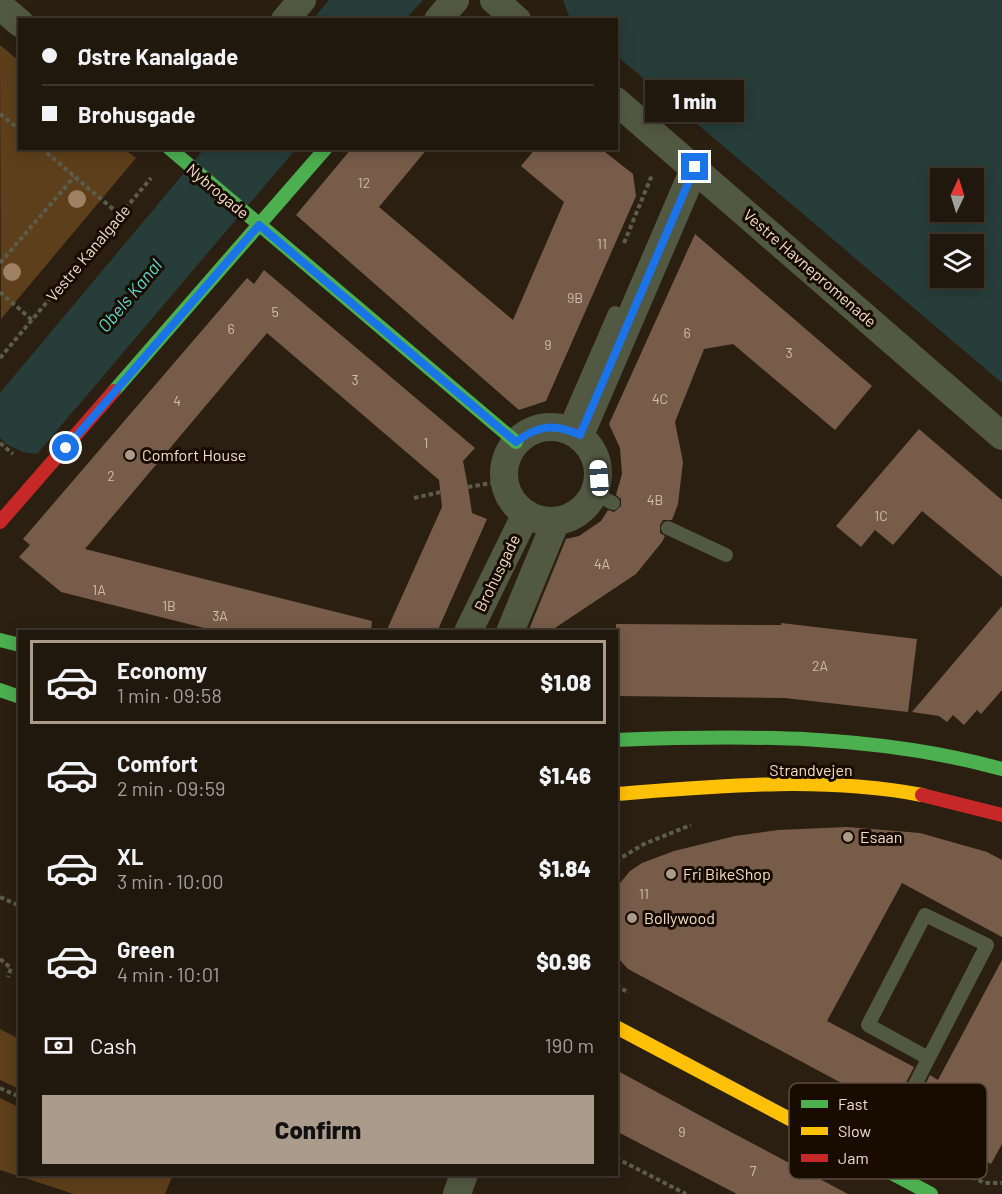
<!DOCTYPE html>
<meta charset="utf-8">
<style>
:root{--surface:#20170d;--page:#2d241b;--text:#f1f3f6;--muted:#a29f9d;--line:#3d362e;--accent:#ab9b8a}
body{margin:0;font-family:Barlow,sans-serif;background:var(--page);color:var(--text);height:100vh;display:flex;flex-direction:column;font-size:22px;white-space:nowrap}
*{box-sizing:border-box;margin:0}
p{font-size:20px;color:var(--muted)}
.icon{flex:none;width:33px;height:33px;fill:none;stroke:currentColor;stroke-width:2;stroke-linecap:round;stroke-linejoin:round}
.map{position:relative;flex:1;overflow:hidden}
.drawer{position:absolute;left:18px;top:630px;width:600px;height:546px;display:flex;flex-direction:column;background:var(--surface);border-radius:0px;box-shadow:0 3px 15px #0003,0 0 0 2px var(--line)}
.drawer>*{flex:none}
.hud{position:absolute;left:18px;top:18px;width:600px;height:132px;border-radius:0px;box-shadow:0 3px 15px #0003,0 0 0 2px var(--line);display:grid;align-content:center;height:132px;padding:0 24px;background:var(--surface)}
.needle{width:39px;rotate:4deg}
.tools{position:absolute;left:930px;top:168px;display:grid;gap:12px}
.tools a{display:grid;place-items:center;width:54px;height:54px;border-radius:0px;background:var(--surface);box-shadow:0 3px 15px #0003,0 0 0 2px var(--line);font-size:30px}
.end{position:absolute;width:27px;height:27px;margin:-14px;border:8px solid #1a73e8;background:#fff;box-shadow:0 0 0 3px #fff}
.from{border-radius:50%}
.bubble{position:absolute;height:42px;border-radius:0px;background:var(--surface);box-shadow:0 3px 15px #0003,0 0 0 2px var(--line);font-size:20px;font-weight:800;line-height:42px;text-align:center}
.car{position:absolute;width:18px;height:36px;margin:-18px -9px;border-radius:8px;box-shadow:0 0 4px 2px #0007;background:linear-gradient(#fff 24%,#345 0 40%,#fff 0 76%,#345 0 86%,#fff 0)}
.hud b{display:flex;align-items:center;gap:21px;height:57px;font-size:22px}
.hud b+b{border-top:2px solid var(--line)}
.hud i{width:15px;height:15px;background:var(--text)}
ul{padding:10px 0 0;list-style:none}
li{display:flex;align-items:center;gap:18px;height:84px;margin:0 12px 9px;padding:0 12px;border:3px solid transparent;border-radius:0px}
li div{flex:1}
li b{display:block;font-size:22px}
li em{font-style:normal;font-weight:800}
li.current{border-color:var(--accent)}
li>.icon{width:54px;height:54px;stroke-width:1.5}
.pay{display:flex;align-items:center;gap:15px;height:66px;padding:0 24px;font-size:22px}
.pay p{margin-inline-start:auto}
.button{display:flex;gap:12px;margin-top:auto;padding:12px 24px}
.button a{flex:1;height:69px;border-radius:0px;background:var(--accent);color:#111;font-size:24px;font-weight:800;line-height:69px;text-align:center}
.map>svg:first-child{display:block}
</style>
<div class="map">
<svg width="1002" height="1194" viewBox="0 0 1002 1194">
<rect width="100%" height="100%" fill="#2b1f11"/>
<g fill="#5e3f1b">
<polygon points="0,45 19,61 20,148 124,149 136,158 1,319"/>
<polygon points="0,1029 19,1039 19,1089 0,1080"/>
<polygon points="0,1098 19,1107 20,1174 166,1175 172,1177 165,1194 74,1194 0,1170"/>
</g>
<g fill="#263d39" fill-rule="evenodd">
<polygon points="329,0 423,0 406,19 313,19"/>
<path d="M 563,0 L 1002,0 L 1002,383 L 617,56 L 616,20 L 573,19 L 569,16 ZM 974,178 L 974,212 L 940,212 L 940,178 ZM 940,244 L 974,244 L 974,278 L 940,278 Z"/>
<polygon points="204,149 296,149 37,454 23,452 6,444 0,438 0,393"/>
</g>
<g fill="#775c49">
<polygon points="352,148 428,148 379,207 513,320 564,202 521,166 536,148 600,148 633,174 636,196 546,401 519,410 296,215"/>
<polygon points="695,234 872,386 835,430 733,344 704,349 675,422 683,462 678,504 672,520 663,520 660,525 660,533 665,536 662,542 636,574 549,632 528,632 566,539 579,536 601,521 608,510 614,512 621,506 621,499 616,495 622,474 620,448 609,424"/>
<polygon points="264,270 475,448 463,461 468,487 472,513 487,519 437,632 386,632 442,507 439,480 267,333 85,549 372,621 371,632 220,632 61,592 19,557 30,545 23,539 247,278 254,284"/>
<polygon points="919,429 1002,500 1002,577 922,511 893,545 875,530 861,547 836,526"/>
<polygon points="1002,606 1002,690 981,714 977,710 964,725 953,715 947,722 939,716 912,712"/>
<polygon points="781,623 917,639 908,712 785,698 616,696 616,624 781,625"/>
<polygon points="847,827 920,833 987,852 1002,860 1002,937 902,883 827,1021 914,1067 892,1110 628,969 616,956 616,888 630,871 642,863 674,851 735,836 778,830"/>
<polygon points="1002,960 1002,1144 991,1164 908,1118 930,1075 938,1080"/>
<polygon points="616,1070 727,1130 848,1194 737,1194 616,1131"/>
</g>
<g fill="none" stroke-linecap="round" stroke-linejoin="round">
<g stroke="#5b5c4b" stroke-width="4" stroke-dasharray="4.5 3" stroke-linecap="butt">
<polyline points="0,114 20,130"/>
<polyline points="41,148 120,215"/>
<polyline points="624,243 652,175"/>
<polyline points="0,263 74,177"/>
<polyline points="0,292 32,320"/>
<polyline points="0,358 151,178"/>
<polyline points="0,443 13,454"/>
<polyline points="468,487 504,481"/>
<polyline points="414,498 441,492"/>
<polyline points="616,861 644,844 691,825"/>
<polyline points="0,897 20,906"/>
<polyline points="0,959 11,968 8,977"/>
<polyline points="616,985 629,993"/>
<polyline points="0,1088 20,1097"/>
<polyline points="616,1158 686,1194"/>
<polyline points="958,1171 985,1183 1002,1183"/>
</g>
<g stroke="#525942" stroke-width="14">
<polyline points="565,428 615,313"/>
<polyline points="595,494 613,503"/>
<polyline points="668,528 726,555"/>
<polyline points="874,1164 987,945 925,915 868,1025 928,1058"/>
</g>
<g stroke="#525942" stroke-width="28">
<polyline points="494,0 517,20"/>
<polyline points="0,6 20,23"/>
<polyline points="285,20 302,0"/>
<polyline points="438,20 455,0"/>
<polyline points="616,101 1002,436"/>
<circle cx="551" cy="474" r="47"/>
<polyline points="580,435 695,167"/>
<polyline points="468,632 526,514"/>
<polyline points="510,632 556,521"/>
<polyline points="457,1194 464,1174"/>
</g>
<g stroke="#4caf50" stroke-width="14">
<polyline points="169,148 516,442"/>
<polyline points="114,391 326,148"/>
<polyline points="0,640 20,645"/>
<polyline points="0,690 20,697"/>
<path d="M 616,740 C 747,735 875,734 1002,769"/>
<polyline points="818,1134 931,1194"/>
</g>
<g stroke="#ffc107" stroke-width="14">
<path d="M 616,794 C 718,786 821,776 922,795"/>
<polyline points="616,1027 818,1134"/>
</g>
<g stroke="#c62828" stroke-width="14">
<polyline points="0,522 114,391"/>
<polyline points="922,795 1002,815"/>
</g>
</g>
<g fill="#9e8062">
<circle cx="77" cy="199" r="9"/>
<circle cx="12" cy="272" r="9"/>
</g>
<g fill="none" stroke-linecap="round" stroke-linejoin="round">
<path stroke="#1a73e8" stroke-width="8" d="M 66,448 L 259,225 L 516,442 C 538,425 555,423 580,435 L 695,167"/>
</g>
<g fill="#ab9b8a" stroke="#180c01" stroke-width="2">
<circle cx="130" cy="455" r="6"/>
<circle cx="848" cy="837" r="6"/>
<circle cx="671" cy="874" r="6"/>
<circle cx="632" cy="918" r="6"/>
</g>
<g text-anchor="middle" stroke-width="6" stroke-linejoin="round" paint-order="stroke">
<g font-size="14" fill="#d2beaa">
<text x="364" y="188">12</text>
<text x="602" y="249">11</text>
<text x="575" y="303">9B</text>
<text x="275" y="317">5</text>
<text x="231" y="334">6</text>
<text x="687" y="338">6</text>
<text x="548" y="350">9</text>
<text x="789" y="358">3</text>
<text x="355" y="385">3</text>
<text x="660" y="404">4C</text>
<text x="177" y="406">4</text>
<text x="426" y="448">1</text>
<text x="111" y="481">2</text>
<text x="655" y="505">4B</text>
<text x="881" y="521">1C</text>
<text x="602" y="569">4A</text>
<text x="99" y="595">1A</text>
<text x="169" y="611">1B</text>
<text x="220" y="621">3A</text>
<text x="820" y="671">2A</text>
<text x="644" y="899">11</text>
<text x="682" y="1137">9</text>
<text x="753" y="1176">7</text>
</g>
<g font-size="16" fill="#f0decb" stroke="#180c01">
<text transform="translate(218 191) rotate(40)" y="6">Nybrogade</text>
<text transform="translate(88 253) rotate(-50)" y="6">Vestre Kanalgade</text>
<text transform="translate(810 268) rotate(41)" y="6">Vestre Havnepromenade</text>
<text transform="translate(497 573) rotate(-64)" y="6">Brohusgade</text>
<text x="811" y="776">Strandvejen</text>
</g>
<g font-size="16" fill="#f0decb" stroke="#180c01" text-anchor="start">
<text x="142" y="461">Comfort House</text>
<text x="860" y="843">Esaan</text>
<text x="683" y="880">Fri BikeShop</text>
<text x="644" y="924">Bollywood</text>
</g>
<g font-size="18" font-style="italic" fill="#5cdcd1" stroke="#180c01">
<text transform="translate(130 296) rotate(-50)" y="6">Obels Kanal</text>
</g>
</g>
<rect x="789" y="1083" width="198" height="96" rx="9" fill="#180c01" stroke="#594b3e" stroke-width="1.5"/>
<rect x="801" y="1100" width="27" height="8" fill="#4caf50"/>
<rect x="801" y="1127" width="27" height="8" fill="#ffc107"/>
<rect x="801" y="1154" width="27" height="8" fill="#c62828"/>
<g font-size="16" fill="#f0decb">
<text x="838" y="1110">Fast</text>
<text x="838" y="1137">Slow</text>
<text x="838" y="1164">Jam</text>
</g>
</svg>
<div class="tools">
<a><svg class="needle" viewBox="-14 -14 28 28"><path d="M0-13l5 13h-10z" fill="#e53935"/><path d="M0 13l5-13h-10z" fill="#a29f9d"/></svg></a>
<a><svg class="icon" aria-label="layers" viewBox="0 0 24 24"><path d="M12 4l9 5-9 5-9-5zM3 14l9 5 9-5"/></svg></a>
</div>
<i class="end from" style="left:66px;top:448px"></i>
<i class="end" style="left:695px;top:167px"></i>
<div class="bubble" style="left:645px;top:80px;width:99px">1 min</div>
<i class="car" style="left:599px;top:478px;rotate:356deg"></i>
<div class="hud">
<b><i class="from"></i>Østre Kanalgade</b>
<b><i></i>Brohusgade</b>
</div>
<section class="drawer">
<ul>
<li class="current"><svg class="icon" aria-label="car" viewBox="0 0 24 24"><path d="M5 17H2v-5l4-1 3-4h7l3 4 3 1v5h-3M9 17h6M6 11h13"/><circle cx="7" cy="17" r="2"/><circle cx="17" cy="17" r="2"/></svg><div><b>Economy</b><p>1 min · 09:58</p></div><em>$1.08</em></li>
<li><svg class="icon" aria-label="car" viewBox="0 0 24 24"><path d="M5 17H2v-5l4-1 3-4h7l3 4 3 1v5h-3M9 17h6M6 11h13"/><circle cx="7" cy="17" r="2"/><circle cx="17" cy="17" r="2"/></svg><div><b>Comfort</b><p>2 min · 09:59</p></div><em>$1.46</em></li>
<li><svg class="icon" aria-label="car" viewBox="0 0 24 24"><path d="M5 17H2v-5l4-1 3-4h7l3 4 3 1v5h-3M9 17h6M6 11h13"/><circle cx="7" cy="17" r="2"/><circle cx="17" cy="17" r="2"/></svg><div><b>XL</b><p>3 min · 10:00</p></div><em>$1.84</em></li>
<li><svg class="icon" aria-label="car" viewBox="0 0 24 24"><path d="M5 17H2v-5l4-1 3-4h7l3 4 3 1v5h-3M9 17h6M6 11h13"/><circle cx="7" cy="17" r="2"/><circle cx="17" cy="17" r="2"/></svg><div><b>Green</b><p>4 min · 10:01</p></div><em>$0.96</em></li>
</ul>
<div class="pay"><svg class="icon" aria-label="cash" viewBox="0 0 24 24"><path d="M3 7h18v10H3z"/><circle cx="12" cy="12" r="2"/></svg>Cash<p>190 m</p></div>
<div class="button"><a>Confirm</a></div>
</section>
</div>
